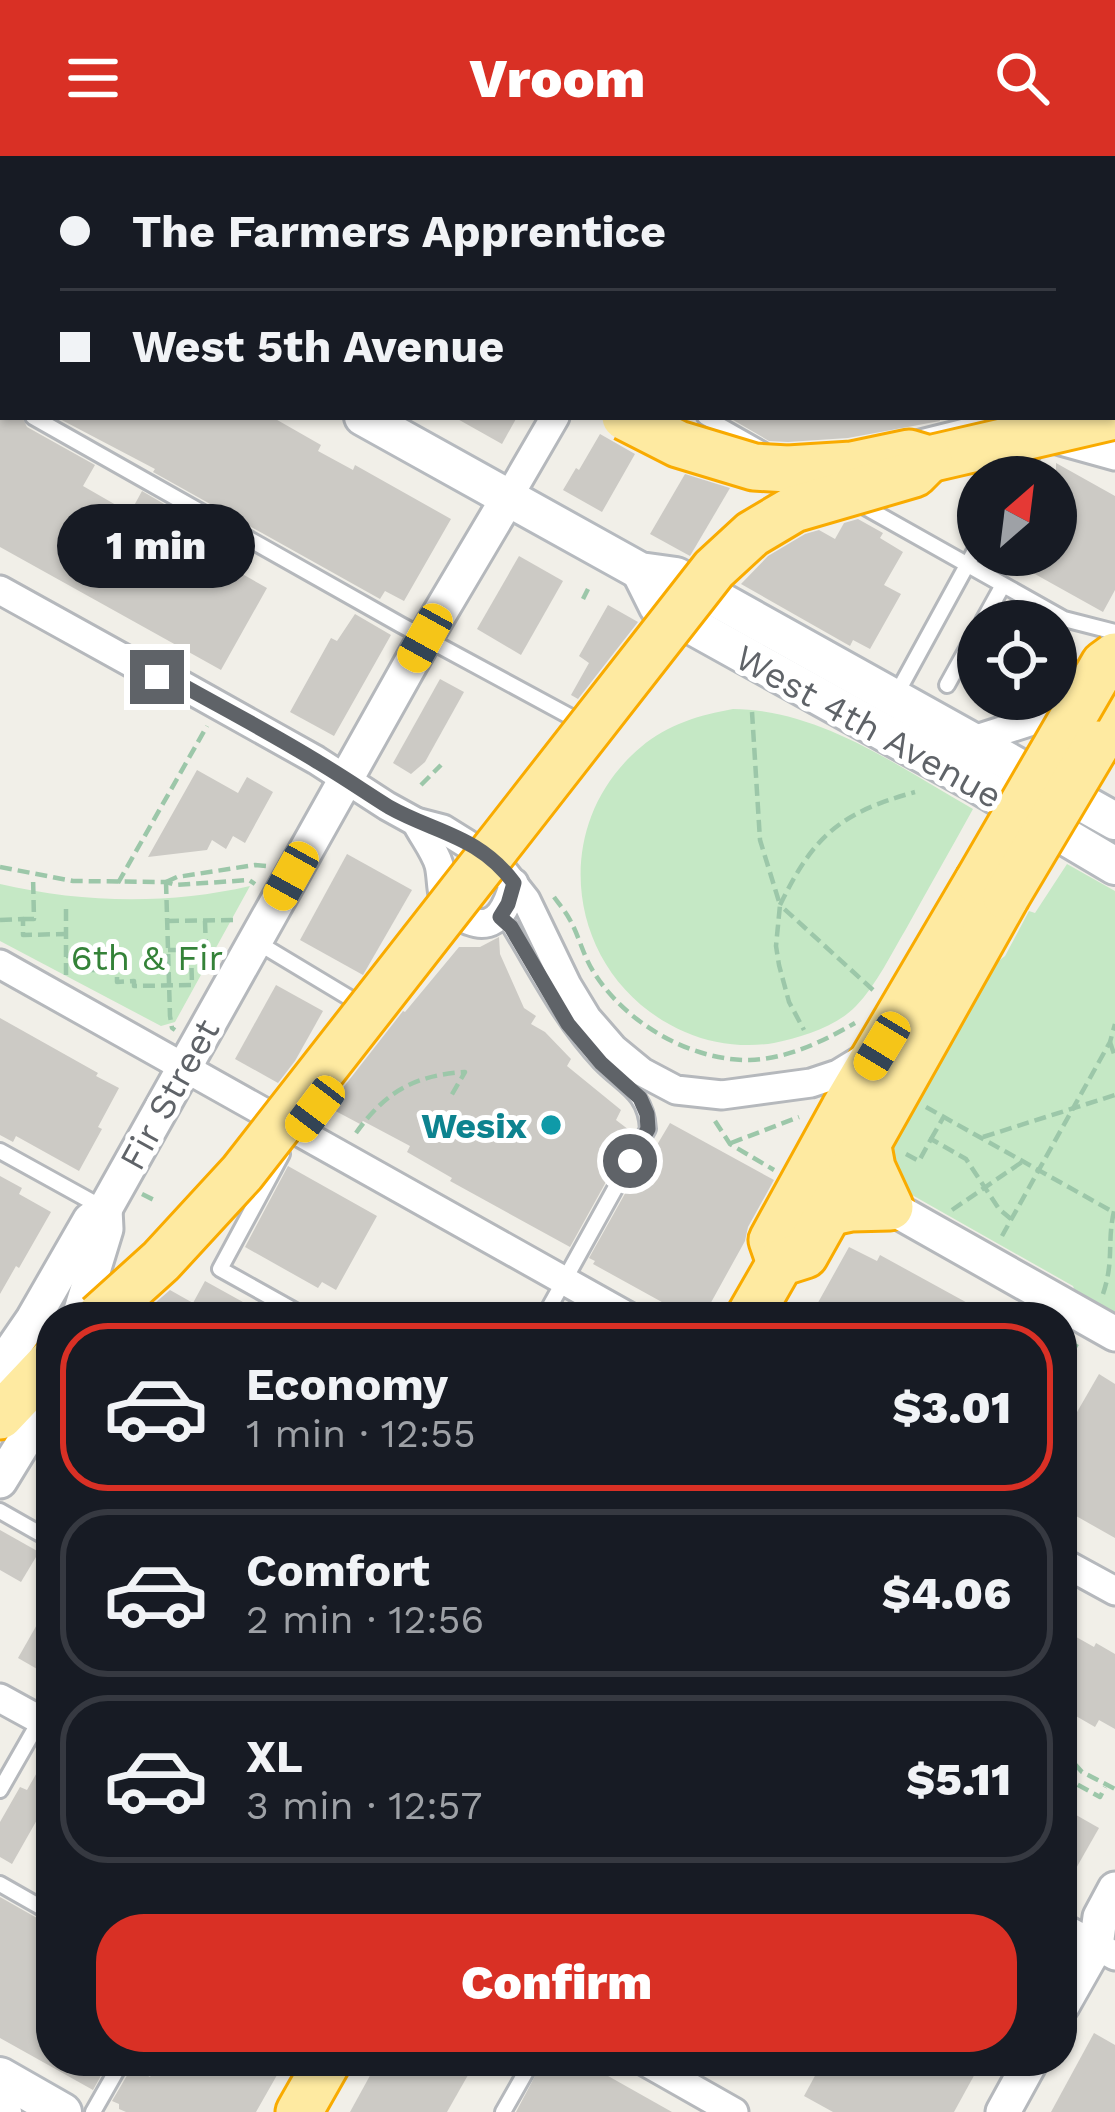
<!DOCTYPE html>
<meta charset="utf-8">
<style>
:root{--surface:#171b24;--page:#242831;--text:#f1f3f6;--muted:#9ea1a6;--line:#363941;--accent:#d93025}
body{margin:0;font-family:"Work Sans",sans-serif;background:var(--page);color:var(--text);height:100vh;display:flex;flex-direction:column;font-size:45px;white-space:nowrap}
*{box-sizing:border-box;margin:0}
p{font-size:39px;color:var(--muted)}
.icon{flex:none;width:66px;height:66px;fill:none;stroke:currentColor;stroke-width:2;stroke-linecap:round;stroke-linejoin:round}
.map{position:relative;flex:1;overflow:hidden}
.side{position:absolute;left:36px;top:1146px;width:1041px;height:774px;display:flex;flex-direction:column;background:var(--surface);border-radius:48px;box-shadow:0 3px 9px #0004}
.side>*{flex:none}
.guide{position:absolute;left:0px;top:0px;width:1116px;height:264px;box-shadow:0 3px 9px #0004;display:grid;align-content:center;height:264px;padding:0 60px;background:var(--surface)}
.needle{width:78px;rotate:28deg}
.fabs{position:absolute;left:957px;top:300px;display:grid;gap:24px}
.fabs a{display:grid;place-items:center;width:120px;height:120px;border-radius:50%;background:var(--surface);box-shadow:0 3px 9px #0004;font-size:60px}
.end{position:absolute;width:54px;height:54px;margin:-27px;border:15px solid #5f6368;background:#fff;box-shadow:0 0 0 6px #fff}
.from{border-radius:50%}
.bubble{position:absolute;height:84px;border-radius:42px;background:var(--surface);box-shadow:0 3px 9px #0004;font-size:39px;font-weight:800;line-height:84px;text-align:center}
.car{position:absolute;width:36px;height:72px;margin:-36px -18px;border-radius:15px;box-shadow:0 0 9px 3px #0007;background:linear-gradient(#f5c518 24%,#345 0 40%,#f5c518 0 76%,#345 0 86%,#f5c518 0)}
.guide b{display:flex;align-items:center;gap:42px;height:114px;font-size:45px}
.guide b+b{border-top:3px solid var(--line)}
.guide i{width:30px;height:30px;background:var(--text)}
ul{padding:21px 0 0;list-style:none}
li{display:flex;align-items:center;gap:36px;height:168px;margin:0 24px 18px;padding:0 36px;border:6px solid var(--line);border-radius:48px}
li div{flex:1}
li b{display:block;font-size:45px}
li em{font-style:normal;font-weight:800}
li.selected{border-color:var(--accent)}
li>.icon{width:108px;height:108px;stroke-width:1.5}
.cta{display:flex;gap:24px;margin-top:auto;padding:24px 60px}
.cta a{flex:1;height:138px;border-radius:48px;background:var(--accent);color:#fff;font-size:48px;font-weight:800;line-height:138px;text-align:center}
header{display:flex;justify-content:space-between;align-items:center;height:156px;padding:0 60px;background:var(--accent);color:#fff;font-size:54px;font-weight:800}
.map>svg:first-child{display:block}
</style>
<header><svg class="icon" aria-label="menu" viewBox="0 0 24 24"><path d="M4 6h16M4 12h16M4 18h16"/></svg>Vroom<svg class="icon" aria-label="search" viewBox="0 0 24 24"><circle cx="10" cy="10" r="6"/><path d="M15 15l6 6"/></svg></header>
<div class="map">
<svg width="1115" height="1956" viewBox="0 0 1115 1956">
<rect width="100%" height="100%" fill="#f1efe8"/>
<g fill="#c5e8c5">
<path d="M 733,553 C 821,554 899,611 973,653 C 951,693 928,733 906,773 C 891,798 877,828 856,850 C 836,871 802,881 774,887 C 745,892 712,888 685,876 C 569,826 543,673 641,591 C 668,568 700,559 733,553 Z"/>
<polygon points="1067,708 1115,735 1115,1162 1077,1140 1073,1130 905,1035 895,1027 889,987 987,814 1005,800 1029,755 1035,757"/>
<path d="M 0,728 C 82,747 168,749 250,730 L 175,866 L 161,870 L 0,785 Z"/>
</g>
<g fill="#cccac5">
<polygon points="0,261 22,261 27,271 95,309 83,330 130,357 142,335 188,362 177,381 267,432 221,514 0,391"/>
<polygon points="56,261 272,261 321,289 318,295 353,314 355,309 451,363 404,445 385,435 380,443 153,316 155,313"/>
<polygon points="454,261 517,261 502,288"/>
<polygon points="728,261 939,261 940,265 848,282 788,286 769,285"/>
<polygon points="600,278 635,298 602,356 563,334 576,312 579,314"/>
<polygon points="1056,307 1115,340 1115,434 1103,456 1001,399 1056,399"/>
<polygon points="685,318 730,332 690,400 650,378"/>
<polygon points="858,363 883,377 880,382 903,396 884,429 901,438 870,493 853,484 850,490 741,428 768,400 805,378 819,374 835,383 844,367"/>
<polygon points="519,400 563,425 521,499 477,473"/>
<polygon points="608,449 638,466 578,543 571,539 589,507 579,500"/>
<polygon points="355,458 391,479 334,580 290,556 331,482 337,485"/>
<polygon points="440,523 464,536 425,606 411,618 393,607"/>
<polygon points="197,614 238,637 247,621 273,636 245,687 233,680 226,693 212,684 207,694 148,701"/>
<polygon points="347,698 412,734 363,819 300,784"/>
<polygon points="499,781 500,798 524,852 536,860 531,868 545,876 571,903 567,910 621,954 616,964 633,977 570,1091 450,1025 452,1022 407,996 410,990 363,965 360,968 328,951 403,855 405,856 459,791 480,791"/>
<polygon points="276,829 323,855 295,905 278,927 235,903"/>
<polygon points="0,862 98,917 96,920 119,932 98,971 102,973 79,1015 16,980 13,986 0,979"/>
<polygon points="670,967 774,1024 748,1071 745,1085 703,1161 689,1161 593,1108 595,1105 589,1102 651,991 654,994"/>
<polygon points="288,1010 377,1060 336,1134 322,1126 318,1132 245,1091"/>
<polygon points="0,1020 22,1032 19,1038 51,1056 19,1112 16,1110 0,1138"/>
<polygon points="849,1091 877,1105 880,1099 993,1161 810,1161"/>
<polygon points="205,1125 270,1161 139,1161 170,1134 193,1147"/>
<polygon points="1099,1218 1115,1228 1115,1382 1062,1352 1062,1282"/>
<polygon points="0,1374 39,1396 21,1426 0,1414"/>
<polygon points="51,1444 51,1521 18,1502"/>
<polygon points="1062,1473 1094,1491 1096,1487 1115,1498 1115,1573 1099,1564 1095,1571 1062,1552"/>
<polygon points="39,1613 51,1620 51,1660 42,1655 12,1708 0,1701 0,1666 20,1631 27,1634"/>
<polygon points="1062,1651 1099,1672 1062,1737"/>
<polygon points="0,1741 51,1770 51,1905 109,1905 93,1934 0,1882"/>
<polygon points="1094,1877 1115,1889 1115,1956 1051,1956"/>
<polygon points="159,1905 178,1905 192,1913 196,1905 285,1905 256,1956 126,1956 119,1953 119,1948 112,1945 132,1911 150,1921"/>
<polygon points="378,1905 476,1905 447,1956 350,1956"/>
<polygon points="543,1905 570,1905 583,1912 585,1907 672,1956 516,1956"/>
<polygon points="823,1905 982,1905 954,1956 833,1956 804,1940"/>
</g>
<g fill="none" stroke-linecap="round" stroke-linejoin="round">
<g stroke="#b5b8bc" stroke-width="20">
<g id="service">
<polyline points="237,0 243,3"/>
<polyline points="917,0 923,3"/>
<polyline points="1113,109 1115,110"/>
<polyline points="1113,152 1115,149"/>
<polyline points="0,242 3,244"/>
<polyline points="33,261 401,469 584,568"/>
<polyline points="705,261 763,294"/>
<polyline points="914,283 1002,261"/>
<polyline points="1019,321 1038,289"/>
<polyline points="856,346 1064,463 1115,476"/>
<polyline points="983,465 1003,429"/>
<polyline points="947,529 978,473"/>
<polyline points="896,539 978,389"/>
<polyline points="1009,545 1010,543"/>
<path d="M 500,761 L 510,771 C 538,817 563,867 600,906 C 623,930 646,936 648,973 L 544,1161"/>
<polyline points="255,785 363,850"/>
<polyline points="0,995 105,1053"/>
<polyline points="282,998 220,1113 306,1161"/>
<polyline points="0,1355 51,1384"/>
<polyline points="0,1634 40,1564"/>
<polyline points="0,1728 51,1757"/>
<polyline points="93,1956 122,1905"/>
<polyline points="503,1956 532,1905"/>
</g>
</g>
<g stroke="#b5b8bc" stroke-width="33">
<g id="minor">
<polyline points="583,0 589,3"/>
<polyline points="20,3 22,0"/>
<polyline points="698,3 699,0"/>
<polyline points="0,39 3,34"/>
<polyline points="1008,261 1043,280 1115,300"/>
<polyline points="508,342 555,261"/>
<polyline points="0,434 157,521 173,524 316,604 387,650 416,666 443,673 496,706 526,744 567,829 587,862 614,893 642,916 676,934 722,939 811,927 838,918 869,899"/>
<polyline points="970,585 1070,553 1080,544"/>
<path d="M 416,666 C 423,680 435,695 439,709 C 443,725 439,743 452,756 C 453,757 469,765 470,765 C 498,776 508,748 514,727"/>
<polyline points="0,808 629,1161"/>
<polyline points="1062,1406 1115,1435"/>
<polyline points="0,1542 51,1570"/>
<polyline points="1062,1771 1115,1800"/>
<polyline points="644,1905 734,1956"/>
</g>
</g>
<g stroke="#b5b8bc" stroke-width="39">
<g id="tertiary">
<polyline points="890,1051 1115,1178"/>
<polyline points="79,1161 106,1073 105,1053"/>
<polyline points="0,1211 33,1163 90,1064 105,1053 425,482 508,342"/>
<polyline points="0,1325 22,1289 51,1229"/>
<polyline points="1062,1850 1096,1790 1100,1761 1115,1733"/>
<polyline points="1003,1956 1031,1905"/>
</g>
</g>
<g stroke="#b6babf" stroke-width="42">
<g id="secondary">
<polyline points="0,57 3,59"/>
<polyline points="363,261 640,415 676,420 1115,665"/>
<polyline points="640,415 658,451 975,627 1115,710"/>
<polyline points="0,1920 63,1956"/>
<polyline points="0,1955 3,1956"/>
</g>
</g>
<g stroke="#f9ab00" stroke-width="51">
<g id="trunk">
<polyline points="1097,588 1115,557"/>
<polyline points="827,1057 851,1052 890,1051 872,1012 867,985"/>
<polyline points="780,1107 772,1084 844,953 978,725"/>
<polyline points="749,1161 780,1107 805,1099 1006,741"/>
<polyline points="0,1260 51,1206"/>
<polyline points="299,1956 328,1905"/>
</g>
</g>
<g stroke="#9cc7a9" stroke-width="4.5" stroke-dasharray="12 6" stroke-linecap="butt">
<polyline points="1057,0 1062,3"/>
<polyline points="1017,3 1019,0"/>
<polyline points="1089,3 1090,0"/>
<polyline points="583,443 588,433"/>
<polyline points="752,556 760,684 780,749 776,790 779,809 789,846 804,874"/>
<polyline points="421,629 441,609"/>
<polyline points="0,711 73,725 166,726 176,729 249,724 255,728"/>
<polyline points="166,726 170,860 172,872 175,874"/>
<polyline points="166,726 177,721 255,709 266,710"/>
<polyline points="118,727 207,570"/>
<path d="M 554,741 C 559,748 566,756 570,764 C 579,780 583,799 593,815 C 624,866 690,905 750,904 C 787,903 824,885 855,867"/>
<polyline points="66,753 66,819"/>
<polyline points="23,763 34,763 33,720"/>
<polyline points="0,764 23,763 23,779 66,778"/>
<polyline points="167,765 234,764"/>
<polyline points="205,765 206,794"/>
<polyline points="168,794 221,794"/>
<polyline points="191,794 192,829"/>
<polyline points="66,800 90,800 90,814 117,814 117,826 134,825 134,830 196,829"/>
<path d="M 873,834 L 780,749 C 814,679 840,657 915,636"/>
<polyline points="1110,886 1115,901"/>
<polyline points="926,951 1115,1057"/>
<polyline points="715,965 730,988 774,1014"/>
<path d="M 356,977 C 385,936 415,919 465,916 L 451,940"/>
<polyline points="983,981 1115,939"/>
<polyline points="931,983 943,962"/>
<polyline points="731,987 799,961"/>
<polyline points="906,998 919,1005 931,983 966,1003 999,1053 1011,1063"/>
<polyline points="142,1038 156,1045"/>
<polyline points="952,1054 1022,1006"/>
<polyline points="1002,1080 1110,886 1115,868"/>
<path d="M 1103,1138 C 1115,1102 1106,1086 1115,1051"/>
<polyline points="1062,1214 1078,1186"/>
<polyline points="1062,1594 1082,1616 1115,1633"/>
<polyline points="1062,1616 1069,1603"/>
<polyline points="1062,1620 1100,1641 1105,1631"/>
</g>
<use href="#service" stroke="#fff" stroke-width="14"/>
<use href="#minor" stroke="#fff" stroke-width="27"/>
<use href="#tertiary" stroke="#fff" stroke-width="33"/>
<use href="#secondary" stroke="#fff" stroke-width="36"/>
<use href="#trunk" stroke="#feeaa1" stroke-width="45"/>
<g stroke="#f9ab00" stroke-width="51" stroke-linecap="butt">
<g id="trunk-bridge">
<polyline points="625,261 678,288 754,311 788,313 852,309 909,297 929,303 1110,261"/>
<polyline points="978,725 1104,508 1115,500"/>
<polyline points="1006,741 1097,588"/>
<polyline points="99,1161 161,1105 242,1017 714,413 752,378 794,353 914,318 929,303"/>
</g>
</g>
<use href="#trunk-bridge" stroke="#feeaa1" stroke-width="45"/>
</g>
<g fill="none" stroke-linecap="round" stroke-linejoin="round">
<path stroke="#5f6368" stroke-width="15" d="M 157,521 L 173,524 C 221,551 271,577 318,606 C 342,620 365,636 389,651 C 435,677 478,679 514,727 L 508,748 L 500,761 L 511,771 L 568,868 L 601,907 L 640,942 L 647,958 L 648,973 L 630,1005"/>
</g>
<circle fill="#0f9aa8" stroke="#fff" stroke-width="4.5" cx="551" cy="969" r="12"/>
<g text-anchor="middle" stroke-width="10" stroke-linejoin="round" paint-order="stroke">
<g font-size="36" fill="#5f6368" stroke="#fff">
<text transform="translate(869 570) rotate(29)" y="13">West 4th Avenue</text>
<text transform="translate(169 938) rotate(-61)" y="13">Fir Street</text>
</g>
<g font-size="36" fill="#348238" stroke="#fff">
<text x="147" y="814">6th &amp; Fir</text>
</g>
<g font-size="36" font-weight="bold" fill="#0d838f" stroke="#fff" text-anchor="end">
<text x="527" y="982">Wesix</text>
</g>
</g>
</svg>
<div class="fabs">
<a><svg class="needle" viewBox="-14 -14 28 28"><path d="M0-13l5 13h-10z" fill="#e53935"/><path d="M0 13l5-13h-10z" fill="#9ea1a6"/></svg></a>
<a><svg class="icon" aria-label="locate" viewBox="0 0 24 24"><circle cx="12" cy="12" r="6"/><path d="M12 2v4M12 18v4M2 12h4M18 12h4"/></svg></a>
</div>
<i class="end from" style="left:630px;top:1005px"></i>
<i class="end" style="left:157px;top:521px"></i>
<div class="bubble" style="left:57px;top:348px;width:198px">1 min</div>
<i class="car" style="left:425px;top:482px;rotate:209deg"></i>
<i class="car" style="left:291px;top:720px;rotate:209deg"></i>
<i class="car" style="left:882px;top:890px;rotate:211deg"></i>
<i class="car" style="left:315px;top:953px;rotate:217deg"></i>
<div class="guide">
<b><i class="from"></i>The Farmers Apprentice</b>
<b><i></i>West 5th Avenue</b>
</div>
<section class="side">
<ul>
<li class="selected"><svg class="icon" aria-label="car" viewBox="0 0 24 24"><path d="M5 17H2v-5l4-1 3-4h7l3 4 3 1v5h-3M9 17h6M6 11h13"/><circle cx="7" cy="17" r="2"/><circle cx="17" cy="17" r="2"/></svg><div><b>Economy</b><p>1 min · 12:55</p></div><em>$3.01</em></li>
<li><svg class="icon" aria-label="car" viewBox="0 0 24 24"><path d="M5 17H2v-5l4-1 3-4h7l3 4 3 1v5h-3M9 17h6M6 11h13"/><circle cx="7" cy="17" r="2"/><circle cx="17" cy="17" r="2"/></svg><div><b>Comfort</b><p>2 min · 12:56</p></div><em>$4.06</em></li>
<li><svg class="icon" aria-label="car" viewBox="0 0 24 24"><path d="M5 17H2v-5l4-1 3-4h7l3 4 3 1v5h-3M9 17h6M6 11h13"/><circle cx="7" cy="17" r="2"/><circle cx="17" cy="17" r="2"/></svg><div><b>XL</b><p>3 min · 12:57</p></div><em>$5.11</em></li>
</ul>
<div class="cta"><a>Confirm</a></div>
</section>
</div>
